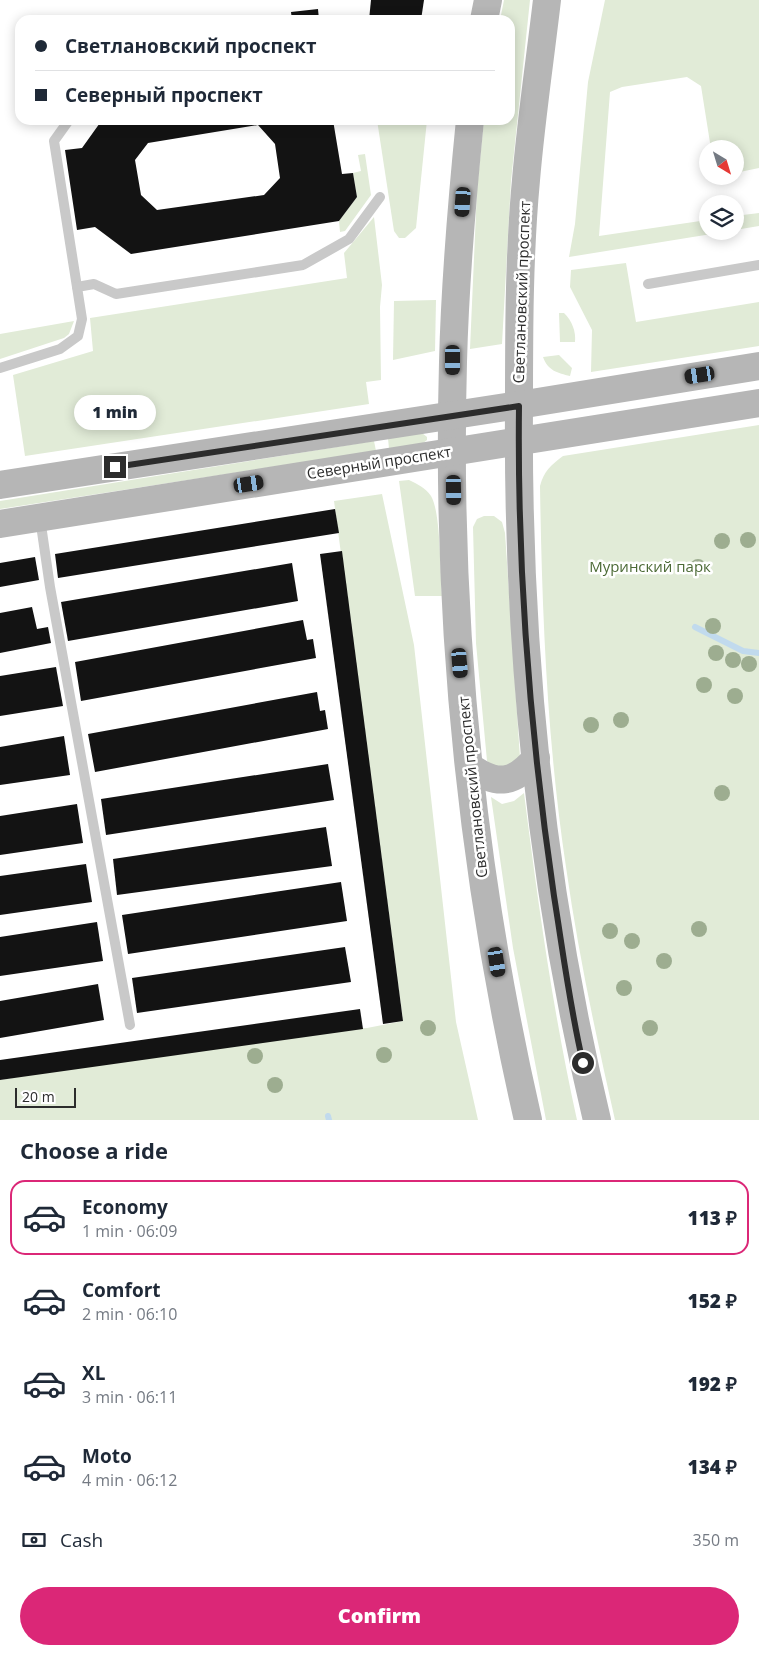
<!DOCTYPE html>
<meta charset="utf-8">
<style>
:root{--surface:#fff;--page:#f6f6f7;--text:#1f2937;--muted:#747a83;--line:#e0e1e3;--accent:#db2777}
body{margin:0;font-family:"Open Sans",sans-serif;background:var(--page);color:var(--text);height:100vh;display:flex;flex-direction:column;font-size:19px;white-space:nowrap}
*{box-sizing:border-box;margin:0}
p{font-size:16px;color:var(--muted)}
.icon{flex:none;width:28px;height:28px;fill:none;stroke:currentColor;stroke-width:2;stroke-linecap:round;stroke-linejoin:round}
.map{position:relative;height:1120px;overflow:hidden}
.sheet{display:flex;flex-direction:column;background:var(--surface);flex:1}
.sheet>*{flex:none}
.hud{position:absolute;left:15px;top:15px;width:500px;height:110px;border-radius:15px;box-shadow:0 2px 12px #0003;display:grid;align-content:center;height:110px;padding:0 20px;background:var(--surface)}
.needle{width:32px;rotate:142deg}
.controls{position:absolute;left:699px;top:140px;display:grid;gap:10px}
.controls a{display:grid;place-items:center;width:45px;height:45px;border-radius:50%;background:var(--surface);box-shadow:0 2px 12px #0003;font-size:25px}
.scale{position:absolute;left:15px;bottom:12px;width:61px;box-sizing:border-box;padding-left:5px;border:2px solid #2c2c2c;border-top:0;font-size:14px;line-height:18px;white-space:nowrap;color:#2c2c2c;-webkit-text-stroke:4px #fff;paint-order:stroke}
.end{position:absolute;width:22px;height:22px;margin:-11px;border:6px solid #2c2c2c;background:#fff;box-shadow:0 0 0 2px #fff}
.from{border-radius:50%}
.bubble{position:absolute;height:35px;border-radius:18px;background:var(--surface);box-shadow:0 2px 12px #0003;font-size:16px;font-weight:800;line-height:35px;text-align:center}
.car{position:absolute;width:15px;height:30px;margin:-15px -8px;border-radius:6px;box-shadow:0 0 4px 1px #0007;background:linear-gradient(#222 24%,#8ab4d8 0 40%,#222 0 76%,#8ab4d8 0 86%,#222 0)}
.hud b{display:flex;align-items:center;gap:18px;height:48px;font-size:19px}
.hud b+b{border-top:1px solid var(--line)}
.hud i{width:12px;height:12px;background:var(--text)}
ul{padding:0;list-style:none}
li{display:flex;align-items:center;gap:15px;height:75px;margin:0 10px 8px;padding:0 10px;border:2px solid transparent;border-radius:15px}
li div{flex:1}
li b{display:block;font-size:19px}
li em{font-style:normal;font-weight:800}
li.selected{border-color:var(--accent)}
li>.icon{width:45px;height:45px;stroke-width:1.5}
h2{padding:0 20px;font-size:22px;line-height:60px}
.pay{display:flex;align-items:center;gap:12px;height:55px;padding:0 20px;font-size:19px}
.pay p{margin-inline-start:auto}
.cta{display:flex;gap:10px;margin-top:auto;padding:10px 20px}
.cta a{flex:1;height:58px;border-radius:30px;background:var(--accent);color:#fff;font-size:20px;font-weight:800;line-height:58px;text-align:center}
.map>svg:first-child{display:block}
</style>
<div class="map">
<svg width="759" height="1120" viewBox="0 0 759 1120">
<rect width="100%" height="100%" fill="#fff"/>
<g fill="#e1ebd7">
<polygon points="504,0 530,0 511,181 502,344 470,349 477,190 484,120 510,120 510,20 500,20"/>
<polygon points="605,0 759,0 759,168 735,173 735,149 711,149 701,86 687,77 622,87 610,92 599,236 707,220 708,231 730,231 569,257 575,224 588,82"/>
<polygon points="377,120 427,120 416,228 405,238 399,238 394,231"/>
<polygon points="365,154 371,195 345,231 340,232 339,221 357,197 353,173 361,171 358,155"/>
<polygon points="759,213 759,226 735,230 735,216"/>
<polygon points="374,217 382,285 380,307 381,380 366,382 369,404 25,456 13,375 93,351 90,318 347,278 344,253"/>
<polygon points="626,263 636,322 759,302 759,346 591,372 592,330 570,287 571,270"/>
<polygon points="436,300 435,351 393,360 394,301"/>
<path d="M 559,313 L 564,313 C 572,321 576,331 575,342 L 560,342 Z"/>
<polygon points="74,321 69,334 64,338 0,359 0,334"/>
<path d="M 559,355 L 572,368 L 570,376 C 558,373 548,371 543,357 Z"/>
<path d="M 759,425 L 759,1120 L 615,1120 C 596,1036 578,952 566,867 C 547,741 542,613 540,486 C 544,471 551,465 563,456 Z"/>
<polygon points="422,433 427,437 427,440 422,444 389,449 388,438"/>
<polygon points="374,441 376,451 0,509 0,501"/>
<path d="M 409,480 C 417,484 426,488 431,496 C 441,512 440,575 442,596 L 415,596 L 399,481 Z"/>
<polygon points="382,494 414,645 456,1022 478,1120 0,1120 0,1080 318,1028 367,1028 403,1021 334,501"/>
<polygon points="484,516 494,516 502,522 505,533 520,758 512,766 497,769 487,761 476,643 473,527 477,519"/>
<path d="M 524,793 C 538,903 553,1012 577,1120 L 546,1120 L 513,948 L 491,797 L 502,804 L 514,801 Z"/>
</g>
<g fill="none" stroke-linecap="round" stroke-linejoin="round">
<g stroke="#c1daed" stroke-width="6">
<polyline points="695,627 743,651 759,653"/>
<polyline points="328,1116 329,1120"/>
</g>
</g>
<g fill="#131313" fill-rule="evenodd">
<polygon points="371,0 424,0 421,20 369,20"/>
<polygon points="318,9 319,20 292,20 291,12"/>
<path d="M 102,120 L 333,120 L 342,174 L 353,173 L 357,197 L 339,221 L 131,254 L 95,227 L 77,230 L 65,150 L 82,148 ZM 258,125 L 275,144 L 280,178 L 264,195 L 157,210 L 141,195 L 135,160 L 148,143 Z"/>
<polygon points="335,509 339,533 58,578 55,554"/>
<polygon points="342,551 403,1021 383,1024 320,554"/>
<polygon points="35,557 39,580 0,587 0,563"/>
<polygon points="292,563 298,601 68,641 61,602"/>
<polygon points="32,607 37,629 48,627 51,643 0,653 0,613"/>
<polygon points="303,620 307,640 313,639 316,658 81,701 75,662"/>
<polygon points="56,667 63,706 0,716 0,676"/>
<polygon points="317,692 320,711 325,710 328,729 95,772 88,734"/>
<polygon points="64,736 70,775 0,785 0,747"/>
<polygon points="328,764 334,800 106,835 101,799"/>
<polygon points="77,804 83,843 0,855 0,816"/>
<polygon points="326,827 332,866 117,895 113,859"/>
<polygon points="86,864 92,902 0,915 0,876"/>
<polygon points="341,882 347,921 128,954 122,915"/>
<polygon points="97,922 103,961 0,976 0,937"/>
<polygon points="345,947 351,982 137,1013 132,978"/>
<polygon points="98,984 104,1020 0,1038 0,1001"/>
<polygon points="360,1009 363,1029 0,1080 0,1060"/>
</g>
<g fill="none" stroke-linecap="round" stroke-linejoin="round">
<g stroke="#c9c9c9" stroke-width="10">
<polyline points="69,120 54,141 77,287"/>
<polyline points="648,284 759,265"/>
<polyline points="0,368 60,349 78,336 82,319 77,287 94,284 116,294 303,265 349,239 380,197"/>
<polyline points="40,518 50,587 130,1025"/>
</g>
<g stroke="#b6b6b6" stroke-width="28">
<path d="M 547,0 C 540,60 531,120 526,180 C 519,255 519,331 519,407 C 517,646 541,887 597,1120"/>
<polyline points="484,20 488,0"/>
<path d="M 470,120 C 462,200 455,282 453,362 C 446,616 471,872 528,1120"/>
<polyline points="0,485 519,405 759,366"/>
<polyline points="0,524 759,403"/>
<path d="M 470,767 C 497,786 514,784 536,758"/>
</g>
</g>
<g fill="#9dad90">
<circle cx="748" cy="540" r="8"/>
<circle cx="722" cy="541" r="8"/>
<circle cx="698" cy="567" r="8"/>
<circle cx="713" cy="626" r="8"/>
<circle cx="716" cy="653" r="8"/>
<circle cx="733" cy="660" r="8"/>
<circle cx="749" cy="664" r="8"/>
<circle cx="704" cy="685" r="8"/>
<circle cx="735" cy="696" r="8"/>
<circle cx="621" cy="720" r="8"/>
<circle cx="591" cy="725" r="8"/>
<circle cx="722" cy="793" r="8"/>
<circle cx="699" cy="929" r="8"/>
<circle cx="610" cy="931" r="8"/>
<circle cx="632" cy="941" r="8"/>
<circle cx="664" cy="961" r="8"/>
<circle cx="624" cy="988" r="8"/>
<circle cx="428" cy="1028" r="8"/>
<circle cx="650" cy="1028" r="8"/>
<circle cx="384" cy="1055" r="8"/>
<circle cx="255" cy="1056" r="8"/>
<circle cx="275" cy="1085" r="8"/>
</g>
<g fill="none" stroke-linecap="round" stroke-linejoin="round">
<path stroke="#2c2c2c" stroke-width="6" d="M 115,467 L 519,406 C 517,570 530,733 554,896 C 563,952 570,1008 583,1063"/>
</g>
<g text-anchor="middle" stroke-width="5" stroke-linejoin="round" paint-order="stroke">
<g font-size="15" fill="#2c2c2c" stroke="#fff">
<text transform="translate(522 292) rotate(-88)" y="5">Светлановский проспект</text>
<text transform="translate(379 463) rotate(-9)" y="5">Северный проспект</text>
<text transform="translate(473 787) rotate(-96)" y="5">Светлановский проспект</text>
</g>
<g font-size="15" fill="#4c6a36" stroke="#fff">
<text x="650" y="572">Муринский парк</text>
</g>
</g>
</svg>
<div class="controls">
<a><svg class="needle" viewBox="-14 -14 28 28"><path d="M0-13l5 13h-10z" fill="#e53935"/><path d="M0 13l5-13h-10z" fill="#747a83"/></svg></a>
<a><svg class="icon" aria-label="layers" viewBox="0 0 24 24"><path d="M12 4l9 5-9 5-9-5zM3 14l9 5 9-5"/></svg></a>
</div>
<div class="scale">20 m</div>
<i class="end from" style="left:583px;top:1063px"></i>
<i class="end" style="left:115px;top:467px"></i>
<div class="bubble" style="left:74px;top:395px;width:82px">1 min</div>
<i class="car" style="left:463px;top:202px;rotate:184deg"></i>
<i class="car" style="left:453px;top:360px;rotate:180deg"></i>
<i class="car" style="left:700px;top:375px;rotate:261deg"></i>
<i class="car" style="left:249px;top:484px;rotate:81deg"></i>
<i class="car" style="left:454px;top:490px;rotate:179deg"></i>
<i class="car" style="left:460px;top:663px;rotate:175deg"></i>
<i class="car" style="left:497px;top:962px;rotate:171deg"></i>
<div class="hud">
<b><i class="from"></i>Светлановский проспект</b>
<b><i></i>Северный проспект</b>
</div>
</div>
<section class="sheet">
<h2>Choose a ride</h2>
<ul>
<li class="selected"><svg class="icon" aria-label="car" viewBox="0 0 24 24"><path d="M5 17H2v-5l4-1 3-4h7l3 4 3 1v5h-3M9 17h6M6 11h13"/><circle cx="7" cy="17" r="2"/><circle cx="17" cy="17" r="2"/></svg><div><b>Economy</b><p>1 min · 06:09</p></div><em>113 ₽</em></li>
<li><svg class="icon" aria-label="car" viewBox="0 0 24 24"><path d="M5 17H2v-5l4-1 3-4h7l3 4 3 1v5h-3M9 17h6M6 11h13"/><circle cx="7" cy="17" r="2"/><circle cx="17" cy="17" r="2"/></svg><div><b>Comfort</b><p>2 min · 06:10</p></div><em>152 ₽</em></li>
<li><svg class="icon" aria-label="car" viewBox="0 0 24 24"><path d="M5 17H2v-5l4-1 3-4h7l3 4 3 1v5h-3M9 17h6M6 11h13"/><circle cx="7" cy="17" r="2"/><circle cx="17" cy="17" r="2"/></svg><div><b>XL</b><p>3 min · 06:11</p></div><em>192 ₽</em></li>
<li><svg class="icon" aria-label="car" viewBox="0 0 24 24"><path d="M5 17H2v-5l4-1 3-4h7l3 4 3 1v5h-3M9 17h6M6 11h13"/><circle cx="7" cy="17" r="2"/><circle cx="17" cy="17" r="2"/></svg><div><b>Moto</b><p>4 min · 06:12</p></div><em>134 ₽</em></li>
</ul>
<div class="pay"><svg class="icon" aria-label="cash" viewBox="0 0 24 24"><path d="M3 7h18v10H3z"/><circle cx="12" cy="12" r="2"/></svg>Cash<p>350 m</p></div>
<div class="cta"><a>Confirm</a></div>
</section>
